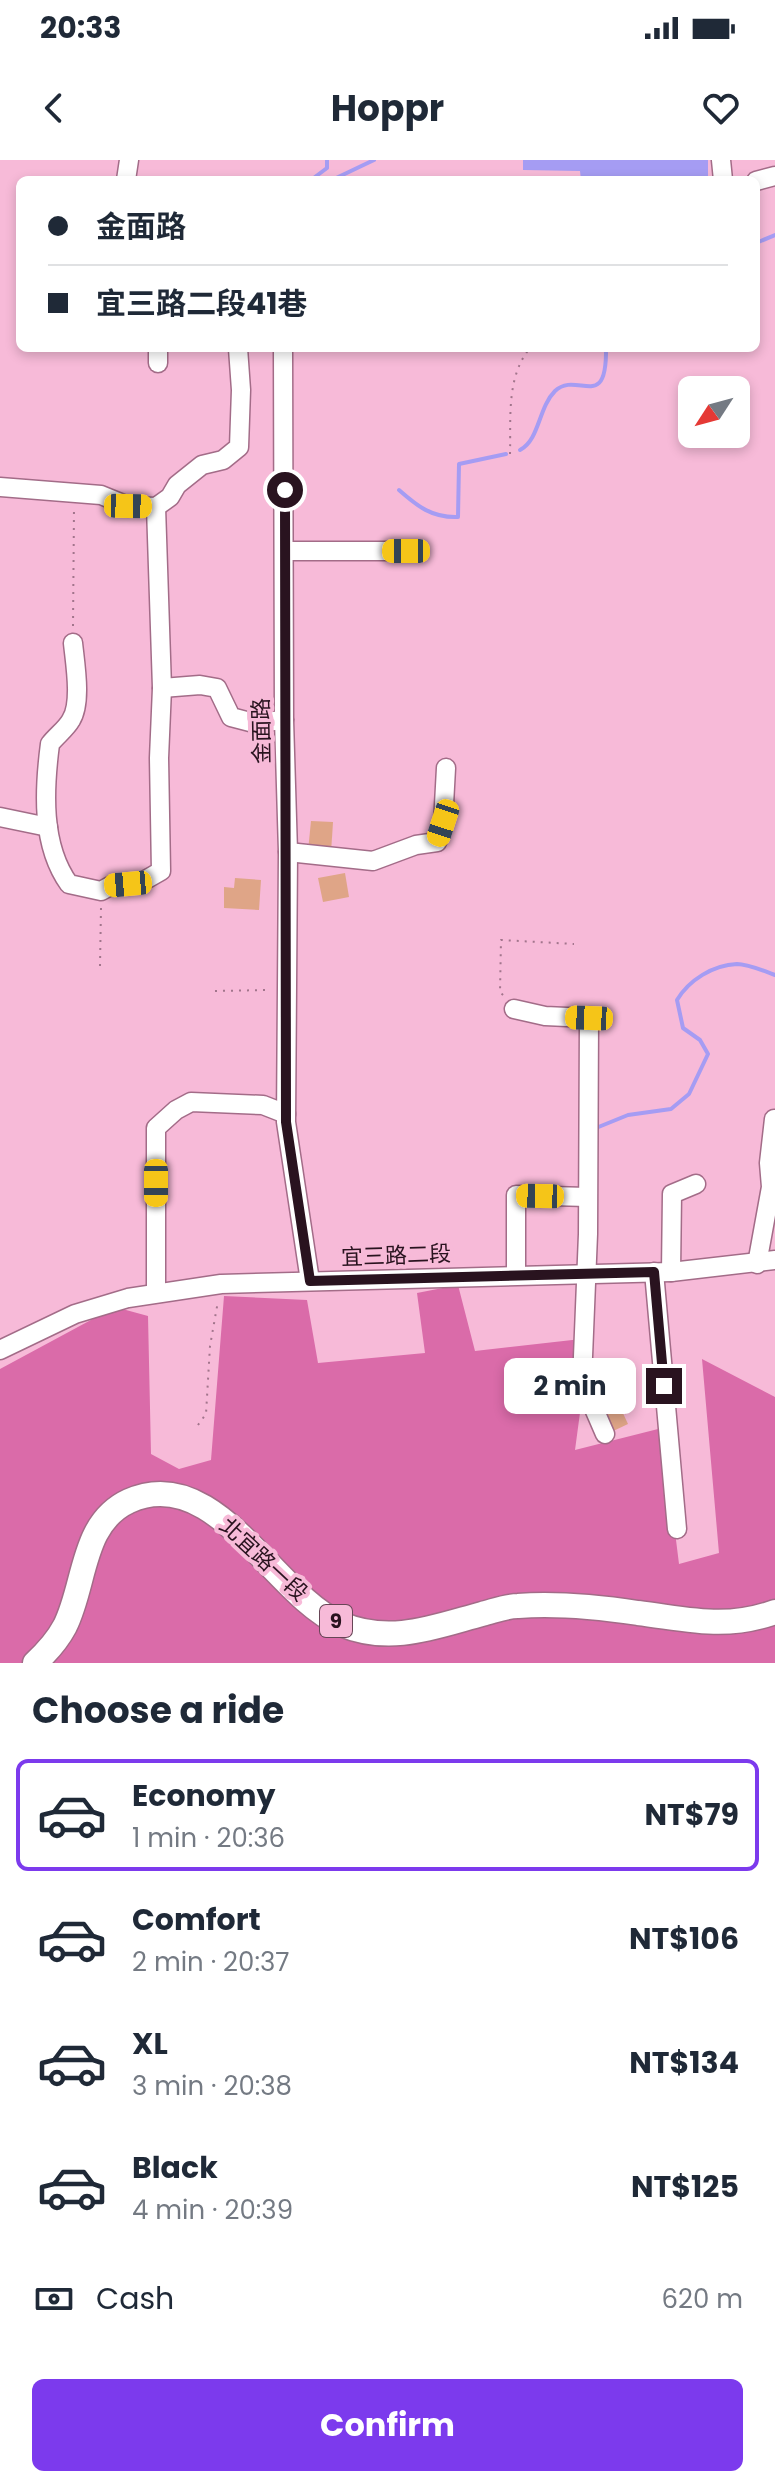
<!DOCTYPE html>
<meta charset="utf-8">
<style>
:root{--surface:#fff;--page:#f2f2f3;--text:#1f2937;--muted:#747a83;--line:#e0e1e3;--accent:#7c3aed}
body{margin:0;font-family:Poppins,"Noto Sans TC",sans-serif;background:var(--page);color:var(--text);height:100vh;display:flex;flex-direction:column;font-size:30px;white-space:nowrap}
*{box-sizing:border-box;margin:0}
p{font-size:26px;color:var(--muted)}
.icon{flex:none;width:44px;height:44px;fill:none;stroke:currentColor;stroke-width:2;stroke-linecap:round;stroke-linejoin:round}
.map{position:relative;height:1503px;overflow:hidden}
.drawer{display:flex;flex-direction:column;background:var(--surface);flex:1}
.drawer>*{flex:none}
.guide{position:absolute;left:16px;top:16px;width:744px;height:176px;border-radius:12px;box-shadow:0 4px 12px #0003;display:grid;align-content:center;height:176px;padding:0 32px;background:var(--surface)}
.needle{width:52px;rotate:234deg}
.fabs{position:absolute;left:678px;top:216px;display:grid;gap:16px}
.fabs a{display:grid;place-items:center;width:72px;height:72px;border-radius:12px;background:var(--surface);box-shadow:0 4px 12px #0003;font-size:40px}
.end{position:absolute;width:36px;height:36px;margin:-18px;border:10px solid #29131f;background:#fff;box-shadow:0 0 0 4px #fff}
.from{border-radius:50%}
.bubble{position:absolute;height:56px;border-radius:12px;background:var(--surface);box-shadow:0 4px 12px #0003;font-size:26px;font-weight:700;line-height:56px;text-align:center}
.car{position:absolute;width:24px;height:48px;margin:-24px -12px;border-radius:10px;box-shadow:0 0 6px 2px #0007;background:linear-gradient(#f5c518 24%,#345 0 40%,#f5c518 0 76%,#345 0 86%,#f5c518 0)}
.guide b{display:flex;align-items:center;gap:28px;height:76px;font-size:30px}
.guide b+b{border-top:2px solid var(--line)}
.guide i{width:20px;height:20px;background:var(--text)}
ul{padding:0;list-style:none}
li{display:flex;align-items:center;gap:24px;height:112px;margin:0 16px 12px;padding:0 16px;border:4px solid transparent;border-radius:12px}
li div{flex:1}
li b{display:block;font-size:30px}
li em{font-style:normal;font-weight:700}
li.selected{border-color:var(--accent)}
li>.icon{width:72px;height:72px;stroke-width:1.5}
h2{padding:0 32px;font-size:36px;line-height:96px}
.pay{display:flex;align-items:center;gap:20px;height:88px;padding:0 32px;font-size:30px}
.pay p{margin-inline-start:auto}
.action{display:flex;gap:16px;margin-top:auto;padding:16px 32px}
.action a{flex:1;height:92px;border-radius:12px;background:var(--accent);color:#fff;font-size:32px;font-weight:700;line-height:92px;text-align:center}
.status{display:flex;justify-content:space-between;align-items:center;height:56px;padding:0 40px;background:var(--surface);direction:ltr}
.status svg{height:22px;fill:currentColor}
header{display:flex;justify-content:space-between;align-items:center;height:104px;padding:0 32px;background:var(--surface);font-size:36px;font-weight:700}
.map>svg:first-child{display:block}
</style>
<div class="status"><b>20:33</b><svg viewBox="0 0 49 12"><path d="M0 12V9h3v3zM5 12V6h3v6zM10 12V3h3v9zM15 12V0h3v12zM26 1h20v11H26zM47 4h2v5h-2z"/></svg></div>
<header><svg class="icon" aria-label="back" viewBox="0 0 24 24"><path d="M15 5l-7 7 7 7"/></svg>Hoppr<svg class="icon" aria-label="heart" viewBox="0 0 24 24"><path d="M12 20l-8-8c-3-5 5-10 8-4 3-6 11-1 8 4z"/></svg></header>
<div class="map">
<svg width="775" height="1503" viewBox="0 0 775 1503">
<rect width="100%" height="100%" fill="#f7bad8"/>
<polygon fill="#da6ba9" points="458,1125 475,1191 590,1178 575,1290 662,1268 679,1404 719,1393 702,1199 775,1237 775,1503 0,1503 0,1209 115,1147 148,1156 151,1294 179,1309 211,1300 224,1136 307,1140 318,1203 425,1193 417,1133"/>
<polygon fill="#a59cf3" points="523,0 708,0 708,20 581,20 580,11 523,10"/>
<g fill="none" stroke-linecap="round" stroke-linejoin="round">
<g stroke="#a59cf3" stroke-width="4">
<polyline points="311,20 327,8 327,0"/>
<polyline points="332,20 374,0"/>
<polyline points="756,83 775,75"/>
<path d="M 520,290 C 540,279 538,248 555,231 C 577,210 607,254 606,188"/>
<path d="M 399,330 C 417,346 432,358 458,357 L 459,304 L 506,294"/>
<path d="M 596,968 L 628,955 L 671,949 L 689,934 L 708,894 L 700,880 L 683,868 L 677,840 C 689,820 713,805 737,804 C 748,804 764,811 775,815"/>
</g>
</g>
<g fill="#dfa587">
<polygon points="311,661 333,662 331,693 308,691"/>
<polygon points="345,713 349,737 323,742 318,718"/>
<polygon points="235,718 261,720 259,750 224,748 224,727 234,728"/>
<polygon points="625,1232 626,1255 617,1236"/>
<polygon points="615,1236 628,1264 609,1273 592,1239"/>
</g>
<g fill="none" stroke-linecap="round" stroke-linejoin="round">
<g stroke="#a36c88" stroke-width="21">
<g id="minor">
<polyline points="721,0 723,20"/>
<polyline points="126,20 129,0"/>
<polyline points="756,21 775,16"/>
<polyline points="283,188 284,560 288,692 286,962 310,1121"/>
<polyline points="158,203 158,188"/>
<polyline points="0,327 101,335 128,346 156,347 170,337 177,325 202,305 223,300 239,287 241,230 238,188"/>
<polyline points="285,391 406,391"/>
<path d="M 73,483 C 75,503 82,543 71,560 C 66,569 56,576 50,584 C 44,630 41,685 69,724 L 101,731 L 112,725 L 140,723 L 161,711 L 159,598 L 162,528 L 156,347"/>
<polyline points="162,528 200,525 217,528 231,557 254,563 284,560"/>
<polyline points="0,657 48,667"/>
<polyline points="288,692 373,701 416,685 437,682 443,663 446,608"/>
<polyline points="514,849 545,856 589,858 588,1074 582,1221 605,1274"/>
<polyline points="757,1104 771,1027 769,1003 774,959"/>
<polyline points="654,1112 677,1369"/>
<polyline points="671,1112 672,1034 696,1024"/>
<polyline points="516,1115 516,1035 587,1037"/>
<polyline points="156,1133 156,968 176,950 191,942 263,945 286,954"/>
<polyline points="0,1190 75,1154 128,1138 221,1124 671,1112 775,1100"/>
</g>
</g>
<g stroke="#a36c88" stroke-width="27">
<path id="major" d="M 35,1503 C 47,1492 57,1481 65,1466 C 86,1424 81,1363 129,1341 C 216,1302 273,1435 341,1464 C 390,1485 434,1467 482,1454 C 494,1451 506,1446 518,1446 C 558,1443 598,1447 638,1453 C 688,1459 725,1470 775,1452"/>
</g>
<g stroke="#a2758c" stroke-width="2" stroke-dasharray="2 6" stroke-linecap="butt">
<path d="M 510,294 C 511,258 506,217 530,188"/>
<polyline points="73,466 74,348"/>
<polyline points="100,806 101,748"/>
<polyline points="215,831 269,830"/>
<polyline points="503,835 500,832 501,780 574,784"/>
<polyline points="198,1265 206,1254 210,1186 218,1141"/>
</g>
<use href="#minor" stroke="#fff" stroke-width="18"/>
<use href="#major" stroke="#fff" stroke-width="24"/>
</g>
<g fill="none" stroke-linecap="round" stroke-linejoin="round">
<polyline stroke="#29131f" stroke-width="10" points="285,330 286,962 310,1121 654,1112 664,1226"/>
</g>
<g text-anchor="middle" stroke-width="8" stroke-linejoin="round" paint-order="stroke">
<rect fill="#f7bad8" stroke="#674556" stroke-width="2" x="320" y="1445" width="32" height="32" rx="6"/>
<g font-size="20" font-weight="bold" fill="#29131f">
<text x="336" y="1468">9</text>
</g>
<g font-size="22" fill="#29131f" stroke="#f7bad8">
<text transform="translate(261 571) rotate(-91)" y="8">金面路</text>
<text transform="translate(396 1095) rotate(-2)" y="8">宜三路二段</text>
<text transform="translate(264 1399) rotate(43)" y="8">北宜路一段</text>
</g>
</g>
</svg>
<div class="fabs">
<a><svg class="needle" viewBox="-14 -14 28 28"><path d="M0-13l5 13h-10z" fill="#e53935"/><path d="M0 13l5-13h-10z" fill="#747a83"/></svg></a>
</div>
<i class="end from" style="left:285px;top:330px"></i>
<i class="end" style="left:664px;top:1226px"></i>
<div class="bubble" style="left:504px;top:1198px;width:132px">2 min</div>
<i class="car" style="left:128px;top:346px;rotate:91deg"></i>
<i class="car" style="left:406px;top:391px;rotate:270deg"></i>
<i class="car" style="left:443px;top:663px;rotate:198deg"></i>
<i class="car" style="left:128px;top:724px;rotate:265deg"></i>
<i class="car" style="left:589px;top:858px;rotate:272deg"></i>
<i class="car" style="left:156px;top:1023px;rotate:180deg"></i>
<i class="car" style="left:540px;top:1036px;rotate:271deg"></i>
<div class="guide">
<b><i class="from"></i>金面路</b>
<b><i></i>宜三路二段41巷</b>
</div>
</div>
<section class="drawer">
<h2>Choose a ride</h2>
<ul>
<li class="selected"><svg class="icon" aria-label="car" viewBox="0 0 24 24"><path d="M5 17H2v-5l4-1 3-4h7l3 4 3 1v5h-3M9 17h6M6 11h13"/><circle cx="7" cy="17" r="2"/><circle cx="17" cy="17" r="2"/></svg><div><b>Economy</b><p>1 min · 20:36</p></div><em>NT$79</em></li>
<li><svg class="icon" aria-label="car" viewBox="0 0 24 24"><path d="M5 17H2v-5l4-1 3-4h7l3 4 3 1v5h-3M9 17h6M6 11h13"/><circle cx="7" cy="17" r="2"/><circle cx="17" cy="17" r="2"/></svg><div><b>Comfort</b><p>2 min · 20:37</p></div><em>NT$106</em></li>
<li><svg class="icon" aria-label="car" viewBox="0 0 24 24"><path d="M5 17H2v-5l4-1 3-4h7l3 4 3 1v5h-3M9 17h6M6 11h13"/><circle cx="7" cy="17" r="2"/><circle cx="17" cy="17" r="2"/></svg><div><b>XL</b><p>3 min · 20:38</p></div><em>NT$134</em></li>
<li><svg class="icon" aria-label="car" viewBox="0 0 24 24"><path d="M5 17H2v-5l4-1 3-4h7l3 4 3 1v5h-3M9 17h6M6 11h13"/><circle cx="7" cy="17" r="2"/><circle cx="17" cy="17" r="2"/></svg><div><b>Black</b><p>4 min · 20:39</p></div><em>NT$125</em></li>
</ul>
<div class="pay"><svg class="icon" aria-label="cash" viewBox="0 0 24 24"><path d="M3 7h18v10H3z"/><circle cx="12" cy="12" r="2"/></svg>Cash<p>620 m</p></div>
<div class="action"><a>Confirm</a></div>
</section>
